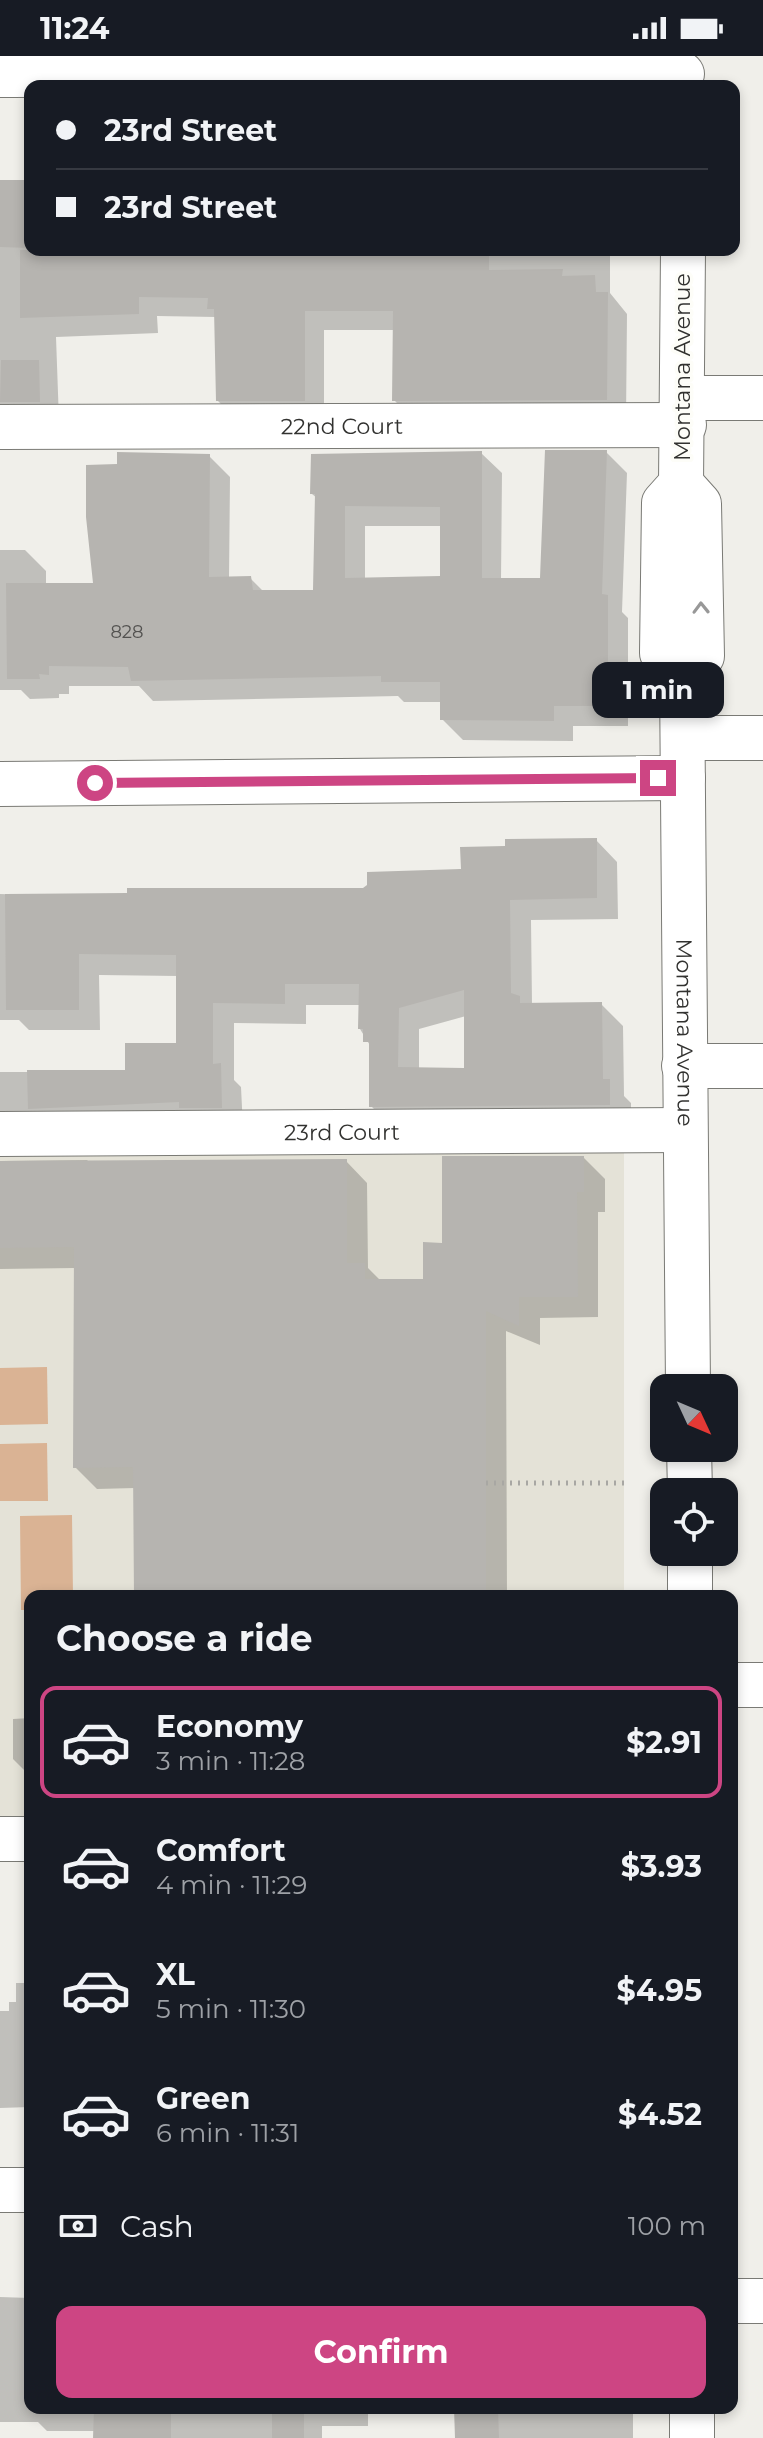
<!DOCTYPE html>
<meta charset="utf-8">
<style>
:root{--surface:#171b24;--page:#242831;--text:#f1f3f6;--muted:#9ea1a6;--line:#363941;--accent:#cd4583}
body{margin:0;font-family:Montserrat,sans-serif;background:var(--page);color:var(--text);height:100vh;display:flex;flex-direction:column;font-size:30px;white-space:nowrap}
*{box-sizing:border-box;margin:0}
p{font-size:26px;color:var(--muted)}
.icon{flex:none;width:44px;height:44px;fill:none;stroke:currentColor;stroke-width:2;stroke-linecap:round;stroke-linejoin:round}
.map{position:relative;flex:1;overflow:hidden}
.drawer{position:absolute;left:24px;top:1534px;width:714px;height:824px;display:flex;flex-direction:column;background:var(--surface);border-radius:16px;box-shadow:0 4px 12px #0003}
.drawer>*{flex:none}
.hud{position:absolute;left:24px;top:24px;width:716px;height:176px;border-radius:16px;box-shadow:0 4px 12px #0003;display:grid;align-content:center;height:176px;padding:0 32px;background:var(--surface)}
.needle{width:52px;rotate:134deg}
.buttons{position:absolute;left:650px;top:1318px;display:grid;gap:16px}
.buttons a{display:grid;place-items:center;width:88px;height:88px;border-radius:16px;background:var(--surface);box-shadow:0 4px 12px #0003;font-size:40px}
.end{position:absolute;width:36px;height:36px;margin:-18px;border:10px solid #cd4583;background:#fff;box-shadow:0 0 0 4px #fff}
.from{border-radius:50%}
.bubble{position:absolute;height:56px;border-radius:16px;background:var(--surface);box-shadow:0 4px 12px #0003;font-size:26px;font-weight:700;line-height:56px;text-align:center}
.hud b{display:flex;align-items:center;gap:28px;height:76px;font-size:30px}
.hud b+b{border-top:2px solid var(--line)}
.hud i{width:20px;height:20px;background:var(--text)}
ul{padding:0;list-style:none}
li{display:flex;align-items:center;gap:24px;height:112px;margin:0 16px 12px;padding:0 16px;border:4px solid transparent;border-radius:16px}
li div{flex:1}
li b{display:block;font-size:30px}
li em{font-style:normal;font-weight:700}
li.selected{border-color:var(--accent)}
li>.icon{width:72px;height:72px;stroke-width:1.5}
h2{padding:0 32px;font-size:36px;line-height:96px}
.pay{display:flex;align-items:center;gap:20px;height:88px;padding:0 32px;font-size:30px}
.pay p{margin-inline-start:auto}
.cta{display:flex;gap:16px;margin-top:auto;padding:16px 32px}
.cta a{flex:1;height:92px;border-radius:16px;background:var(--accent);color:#fff;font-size:32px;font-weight:700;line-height:92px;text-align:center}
.status{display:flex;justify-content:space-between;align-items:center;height:56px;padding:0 40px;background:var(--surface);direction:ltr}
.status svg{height:22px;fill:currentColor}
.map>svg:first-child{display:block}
</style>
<div class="status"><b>11:24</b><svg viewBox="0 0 49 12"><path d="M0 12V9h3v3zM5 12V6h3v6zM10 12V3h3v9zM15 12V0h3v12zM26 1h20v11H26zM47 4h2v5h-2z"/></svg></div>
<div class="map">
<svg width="763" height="2382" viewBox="0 0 763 2382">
<rect width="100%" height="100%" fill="#f0efea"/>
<polygon fill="#e4e2d7" points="624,1094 624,1540 30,1540 30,1764 0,1764 0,1099"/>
<g fill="#dab394">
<polygon points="47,1311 48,1368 0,1369 0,1312"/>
<polygon points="47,1387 48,1445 0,1445 0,1388"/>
<polygon points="72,1459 73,1540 30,1540 30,1554 21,1554 20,1460"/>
</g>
<g fill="#0003" fill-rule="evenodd">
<polygon points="0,126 30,126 30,194 610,194 610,237 627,258 626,363 414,364 394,344 395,274 324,274 324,364 237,364 218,345 216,261 157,260 158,277 56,281 59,365 0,375"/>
<path d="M 606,396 L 627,417 L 622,556 L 628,562 L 628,670 L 573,670 L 573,685 L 463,684 L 442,663 L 442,646 L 404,646 L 398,640 L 153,645 L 139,630 L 69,630 L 69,638 L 59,638 L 59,642 L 30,643 L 21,634 L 0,634 L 0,494 L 25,494 L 46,515 L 46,529 L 95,529 L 209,400 L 230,421 L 229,523 L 250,522 L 264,536 L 315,536 L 317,442 L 312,438 L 481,397 L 502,417 L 501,524 L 542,524 ZM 365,470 L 442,470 L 442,522 L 365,523 Z"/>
<path d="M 596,784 L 617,806 L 618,863 L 531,864 L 532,949 L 601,948 L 623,970 L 624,1040 L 631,1047 L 631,1070 L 393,1072 L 371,1050 L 371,991 L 360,973 L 361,949 L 306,949 L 306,968 L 234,967 L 234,1024 L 241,1031 L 243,1072 L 0,1086 L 0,1016 L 127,1016 L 178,989 L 178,920 L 99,919 L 100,974 L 29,974 L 19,964 L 0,964 L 0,838 L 50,840 L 364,834 ZM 466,960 L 466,1014 L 419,1013 L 419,973 Z"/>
<polygon points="584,1102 605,1123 605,1156 598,1156 598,1261 540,1262 540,1289 506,1275 507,1540 136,1540 135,1432 97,1433 75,1411 75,1212 0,1213 0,1105 87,1104 91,1108 346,1105 367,1127 368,1212 381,1225 425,1225 444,1189"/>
<polygon points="30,1662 30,1720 13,1703 13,1663"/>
<polygon points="16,1927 30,1927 30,2051 0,2052 0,1955 9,1955 9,1946 16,1946"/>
<polygon points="0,2241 30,2242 30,2352 368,2352 368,2370 322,2370 322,2382 95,2382 96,2375 47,2375 38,2366 0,2366"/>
<polygon points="456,2352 633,2352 633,2382 457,2382"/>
</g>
<g fill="#b6b4b0" fill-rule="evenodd">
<polygon points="0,124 30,124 30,192 0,191"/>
<polygon points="20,194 489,194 489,214 563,213 562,220 595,219 596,236 608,236 607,344 392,345 393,255 305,255 305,345 216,345 214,253 207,253 208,242 139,241 139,258 20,262"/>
<polygon points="1,304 39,304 40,346 0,346"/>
<path d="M 545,394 L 607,394 L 602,538 L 608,539 L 608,650 L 554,650 L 554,665 L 440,664 L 440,626 L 381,626 L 381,620 L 131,625 L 128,611 L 49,610 L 49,619 L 39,618 L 40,623 L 7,623 L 6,527 L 93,527 L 86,461 L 86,409 L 117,408 L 117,396 L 210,398 L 209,521 L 251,520 L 253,534 L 313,534 L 315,438 L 310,438 L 311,398 L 482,395 L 482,522 L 540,522 ZM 345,450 L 440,451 L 440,520 L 345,522 Z"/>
<path d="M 597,782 L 597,842 L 510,844 L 511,937 L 520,940 L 520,947 L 602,946 L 603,1023 L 610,1023 L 610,1049 L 369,1051 L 369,986 L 363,986 L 363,973 L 358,973 L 359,928 L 285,928 L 285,948 L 213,947 L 213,1008 L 221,1007 L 222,1052 L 179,1052 L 179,1046 L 28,1053 L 27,1014 L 125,1014 L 125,987 L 176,987 L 176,899 L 79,898 L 79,954 L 6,954 L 5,838 L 127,837 L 127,832 L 363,832 L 367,829 L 367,816 L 461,813 L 460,791 L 505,790 L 505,783 ZM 464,934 L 464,1012 L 398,1011 L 399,952 Z"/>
<polygon points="442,1100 584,1100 584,1136 577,1136 578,1241 519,1241 519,1270 486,1255 486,1540 134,1540 133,1411 73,1412 74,1191 0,1192 0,1105 347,1103 347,1207 365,1207 365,1223 423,1223 423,1186 442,1187"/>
<polygon points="94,2352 171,2352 171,2382 93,2382"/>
<rect x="272" y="2352" width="32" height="30"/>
<polygon points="454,2352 498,2352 499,2382 455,2382"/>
</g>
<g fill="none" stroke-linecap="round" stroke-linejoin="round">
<g stroke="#7a7a75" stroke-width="46">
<g id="minor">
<polyline points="0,19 682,18"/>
<path id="s1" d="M 683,194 L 681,428 L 664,447 L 662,597 L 682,622 L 688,1332"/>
<polyline points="683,342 763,342"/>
<path id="s2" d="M 0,371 L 684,369"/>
<polyline points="681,428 699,448 702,600 682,622"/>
<polyline points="683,682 763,682"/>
<polyline points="0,728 683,722"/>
<polyline points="684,1010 763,1010"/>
<path id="s3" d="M 0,1078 L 684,1074"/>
<polyline points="689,1392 690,1436"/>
<polyline points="690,1496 690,1540"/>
<polyline points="732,1629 763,1629"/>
<polyline points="0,1783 30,1783"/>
<polyline points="0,2134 30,2134"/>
<polyline points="732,2245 763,2245"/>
<polyline points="692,2382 692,2352"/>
</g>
</g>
<polyline stroke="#a8a7a3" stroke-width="5" stroke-dasharray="2 6" stroke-linecap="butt" points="486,1427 628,1427"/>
<use href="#minor" stroke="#fff" stroke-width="44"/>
</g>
<defs><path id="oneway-chevron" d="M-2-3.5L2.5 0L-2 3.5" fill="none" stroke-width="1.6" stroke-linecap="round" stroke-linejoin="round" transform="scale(2)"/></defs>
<use stroke="#989898" href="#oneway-chevron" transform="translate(701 552) rotate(-91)"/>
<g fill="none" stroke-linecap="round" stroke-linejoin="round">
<polyline stroke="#cd4583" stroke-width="10" points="95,727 658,722"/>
</g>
<g text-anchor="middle" stroke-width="7" stroke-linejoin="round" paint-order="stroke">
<g font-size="18" fill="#535250">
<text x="127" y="582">828</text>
</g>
<g font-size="22" fill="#323230" stroke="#fdfdf8">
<text transform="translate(682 311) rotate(-90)" y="8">Montana Avenue</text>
<text dy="8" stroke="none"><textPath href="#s2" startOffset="342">22nd Court</textPath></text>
<text dy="8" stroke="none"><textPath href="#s1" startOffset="796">Montana Avenue</textPath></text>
<text dy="8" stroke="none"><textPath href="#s3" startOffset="342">23rd Court</textPath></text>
</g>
</g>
</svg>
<div class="buttons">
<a><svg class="needle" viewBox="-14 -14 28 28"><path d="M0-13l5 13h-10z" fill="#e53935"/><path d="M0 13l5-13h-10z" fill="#9ea1a6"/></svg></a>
<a><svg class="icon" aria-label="locate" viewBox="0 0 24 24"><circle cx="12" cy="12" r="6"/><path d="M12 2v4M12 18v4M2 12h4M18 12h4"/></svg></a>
</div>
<i class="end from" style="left:95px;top:727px"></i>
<i class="end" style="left:658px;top:722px"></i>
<div class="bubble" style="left:592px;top:606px;width:132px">1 min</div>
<div class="hud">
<b><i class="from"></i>23rd Street</b>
<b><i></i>23rd Street</b>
</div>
<section class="drawer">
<h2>Choose a ride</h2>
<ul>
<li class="selected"><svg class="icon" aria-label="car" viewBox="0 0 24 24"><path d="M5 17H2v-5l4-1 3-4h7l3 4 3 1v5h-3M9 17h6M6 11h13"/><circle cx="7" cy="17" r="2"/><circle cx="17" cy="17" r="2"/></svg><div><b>Economy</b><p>3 min · 11:28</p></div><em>$2.91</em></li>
<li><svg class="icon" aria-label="car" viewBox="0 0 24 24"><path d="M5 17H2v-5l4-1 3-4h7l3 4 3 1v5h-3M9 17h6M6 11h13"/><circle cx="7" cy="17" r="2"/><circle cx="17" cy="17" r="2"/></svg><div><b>Comfort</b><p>4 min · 11:29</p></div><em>$3.93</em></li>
<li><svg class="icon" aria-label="car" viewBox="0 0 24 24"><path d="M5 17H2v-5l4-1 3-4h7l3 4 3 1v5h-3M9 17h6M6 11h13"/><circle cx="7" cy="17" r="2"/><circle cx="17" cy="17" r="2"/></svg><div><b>XL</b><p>5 min · 11:30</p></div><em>$4.95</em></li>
<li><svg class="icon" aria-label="car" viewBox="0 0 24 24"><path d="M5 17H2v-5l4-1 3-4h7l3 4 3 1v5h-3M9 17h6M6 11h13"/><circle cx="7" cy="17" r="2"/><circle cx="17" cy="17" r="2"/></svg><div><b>Green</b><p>6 min · 11:31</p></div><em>$4.52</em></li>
</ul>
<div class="pay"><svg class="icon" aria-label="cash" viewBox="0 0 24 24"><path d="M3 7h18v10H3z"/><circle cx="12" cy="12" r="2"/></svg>Cash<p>100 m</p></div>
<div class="cta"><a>Confirm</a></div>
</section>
</div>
